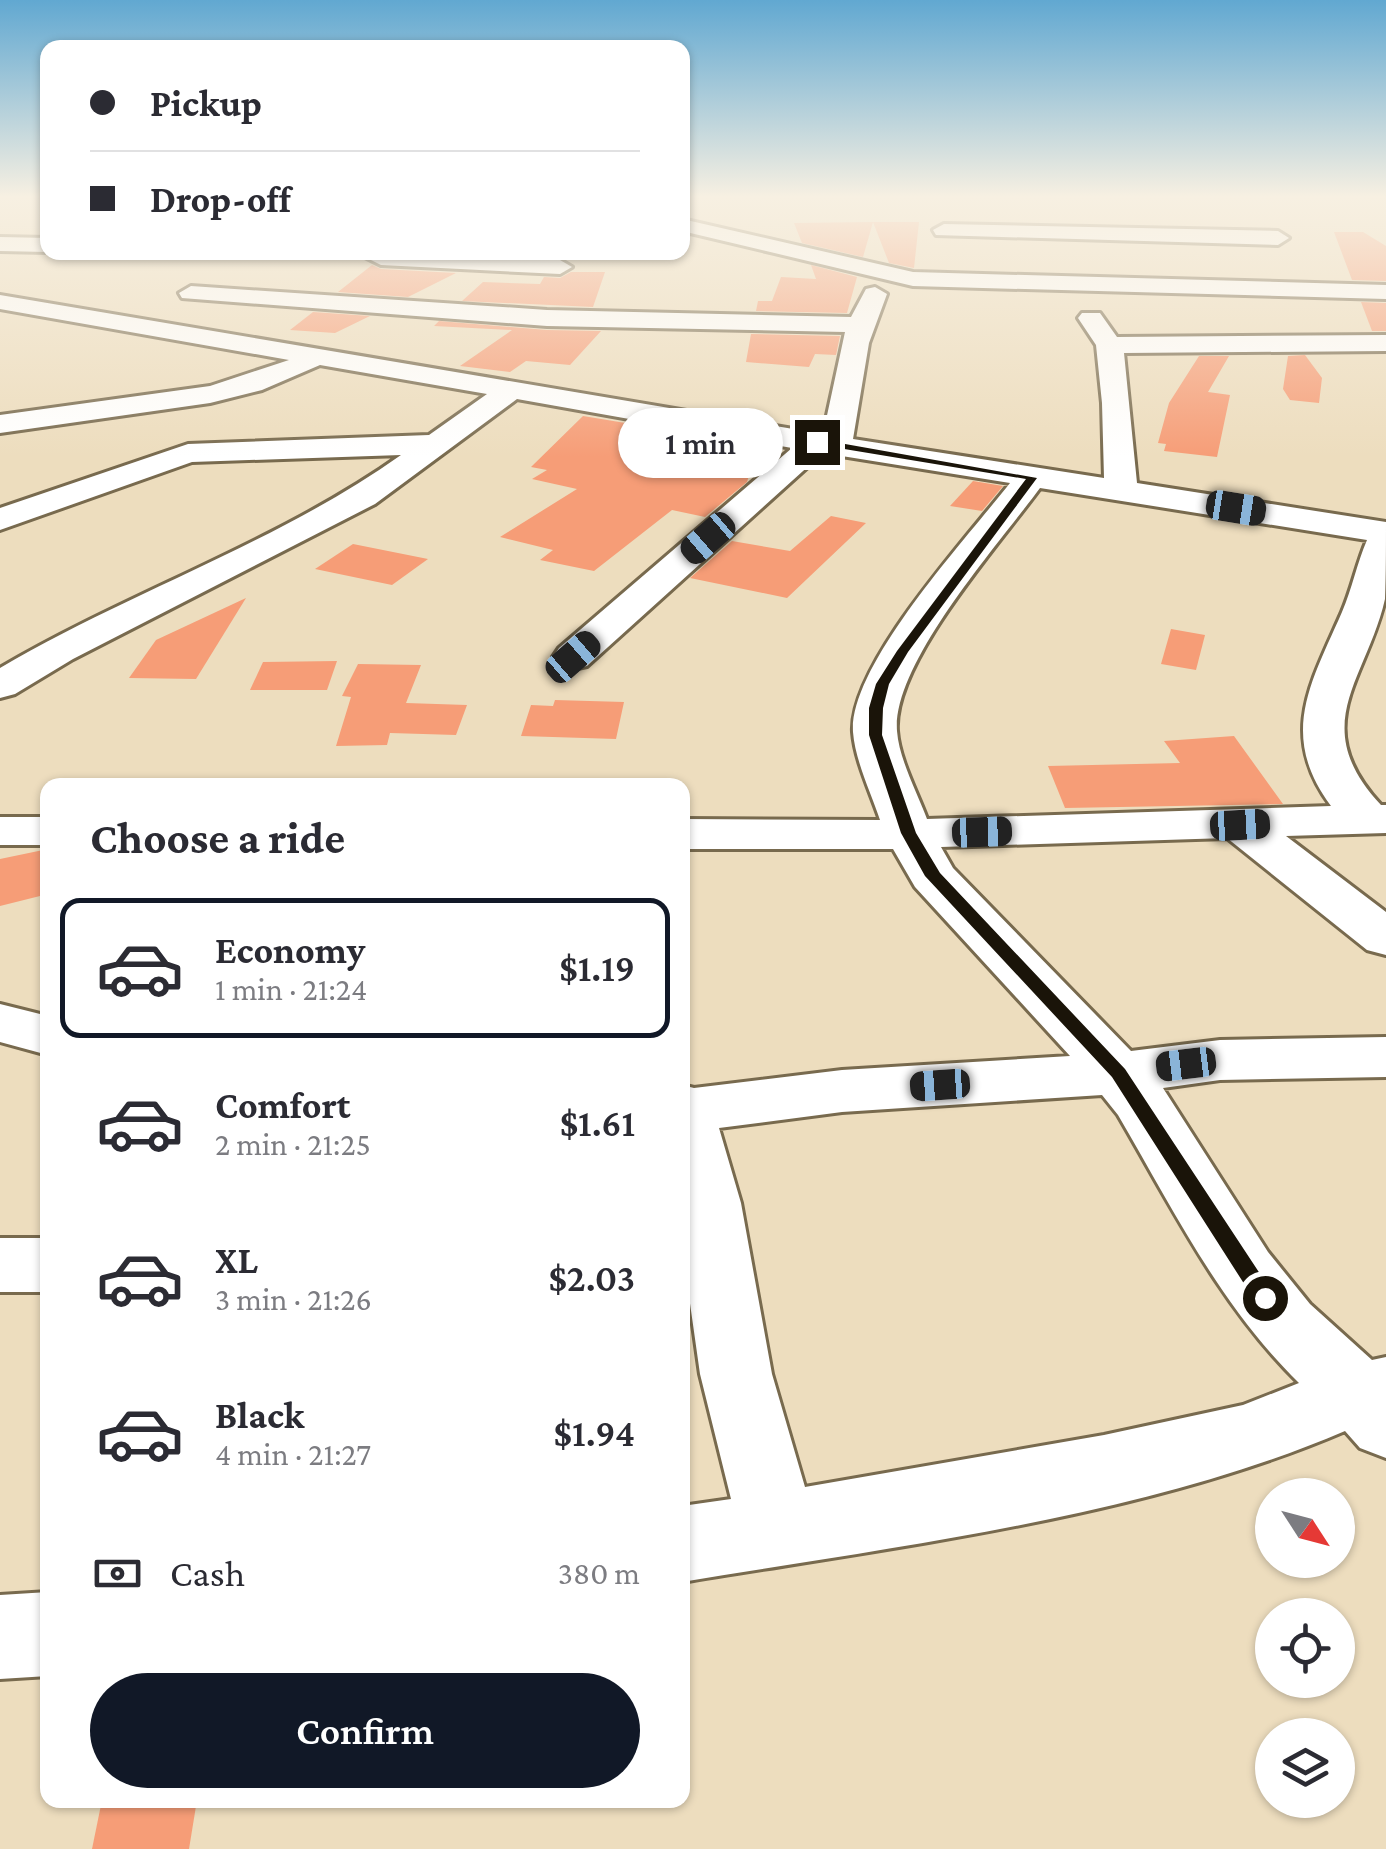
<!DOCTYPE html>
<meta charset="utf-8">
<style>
:root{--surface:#fff;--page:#f2f2f3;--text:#2b2b33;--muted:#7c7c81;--line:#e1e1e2;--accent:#111827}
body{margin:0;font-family:"Crimson Pro",serif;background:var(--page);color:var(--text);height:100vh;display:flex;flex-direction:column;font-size:38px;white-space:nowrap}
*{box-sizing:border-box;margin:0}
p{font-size:32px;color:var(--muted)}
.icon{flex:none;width:55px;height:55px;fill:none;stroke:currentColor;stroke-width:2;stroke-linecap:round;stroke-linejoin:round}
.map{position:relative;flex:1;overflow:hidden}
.panel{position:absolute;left:40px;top:778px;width:650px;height:1030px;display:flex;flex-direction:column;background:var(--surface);border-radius:20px;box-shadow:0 2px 8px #0004}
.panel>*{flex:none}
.hud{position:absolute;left:40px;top:40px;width:650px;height:220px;border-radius:20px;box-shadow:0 2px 8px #0004;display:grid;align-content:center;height:220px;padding:0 50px;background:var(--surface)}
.needle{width:65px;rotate:126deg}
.buttons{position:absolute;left:1255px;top:1478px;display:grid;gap:20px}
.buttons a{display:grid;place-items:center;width:100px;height:100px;border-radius:50%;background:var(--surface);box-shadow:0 2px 8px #0004;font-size:50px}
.end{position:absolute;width:45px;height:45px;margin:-22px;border:12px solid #1a1409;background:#fff;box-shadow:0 0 0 5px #fff}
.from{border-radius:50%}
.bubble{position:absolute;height:70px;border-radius:35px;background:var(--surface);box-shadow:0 2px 8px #0004;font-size:32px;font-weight:600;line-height:70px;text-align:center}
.car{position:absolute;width:30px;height:60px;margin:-30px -15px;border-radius:12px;box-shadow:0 0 8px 2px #0007;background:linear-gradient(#222 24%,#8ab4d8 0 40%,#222 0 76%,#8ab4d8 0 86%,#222 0)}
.hud b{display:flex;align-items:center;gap:35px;height:95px;font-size:38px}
.hud b+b{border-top:2px solid var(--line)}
.hud i{width:25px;height:25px;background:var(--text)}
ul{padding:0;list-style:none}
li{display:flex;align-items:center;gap:30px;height:140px;margin:0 20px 15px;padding:0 30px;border:5px solid transparent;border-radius:20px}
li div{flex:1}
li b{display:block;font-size:38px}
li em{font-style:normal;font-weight:600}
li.on{border-color:var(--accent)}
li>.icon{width:90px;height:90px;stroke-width:1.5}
h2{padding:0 50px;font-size:45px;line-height:120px}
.pay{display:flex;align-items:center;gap:25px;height:110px;padding:0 50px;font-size:38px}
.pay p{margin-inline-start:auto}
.cta{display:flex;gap:20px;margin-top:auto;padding:20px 50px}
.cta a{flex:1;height:115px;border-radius:60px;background:var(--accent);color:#fff;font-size:40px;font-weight:600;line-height:115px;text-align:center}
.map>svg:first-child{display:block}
</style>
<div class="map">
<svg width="1386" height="1849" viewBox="0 0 1386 1849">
<rect width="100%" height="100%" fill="#edddbe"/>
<g fill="#f69d77">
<polygon points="873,222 919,222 914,268 889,263"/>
<polygon points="873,222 863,257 802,243 794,223"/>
<polygon points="1334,232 1363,232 1386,246 1386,281 1352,280"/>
<polygon points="372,265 381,269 456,273 408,297 338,292"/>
<polygon points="811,265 857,277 847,313 756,311 758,301 772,301 781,277 816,279"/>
<polygon points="571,272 605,272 593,307 462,301 483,282 540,284 544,277 560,278"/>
<polygon points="1361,302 1386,303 1386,331 1372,331"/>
<polygon points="313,312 370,316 335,333 290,330"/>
<polygon points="439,321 547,330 601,331 570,365 526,361 510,372 460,366 512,330 434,326"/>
<polygon points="751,334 840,336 836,355 815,354 809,367 746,362"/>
<polygon points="1305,355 1322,378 1319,403 1290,400 1283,389 1288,356"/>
<polygon points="1199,356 1229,356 1208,392 1230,395 1217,457 1164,451 1166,444 1158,443 1169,403"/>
<polygon points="583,416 698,435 696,439 758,446 747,482 705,517 672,510 594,571 540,560 553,550 500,537 577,489 532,479 547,470 531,467"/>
<polygon points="973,481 1003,486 982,511 950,506"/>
<polygon points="831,516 866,523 787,598 690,578 732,541 790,551"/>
<polygon points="353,544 428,559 392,585 315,569"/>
<polygon points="246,598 196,679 129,678 156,640"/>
<polygon points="1171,629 1205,635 1196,670 1161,664"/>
<polygon points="337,661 327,690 250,690 263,662"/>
<polygon points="358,664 421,665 406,703 467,705 456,735 390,733 387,745 336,746 351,697 342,696"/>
<polygon points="555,700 624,702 616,739 521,736 531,705 553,706"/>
<polygon points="1234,736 1283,804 1065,808 1048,766 1180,763 1164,741"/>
<polygon points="48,849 48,894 0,906 0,859"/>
<polygon points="102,1800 197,1800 189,1849 92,1849"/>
</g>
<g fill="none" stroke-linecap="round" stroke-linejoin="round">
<g stroke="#786a4e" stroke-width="6">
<g id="minor">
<polygon points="682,219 913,272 1386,285 1386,299 913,286 682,231"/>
<polygon points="944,224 1278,231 1289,238 1278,245 936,235 933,230"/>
<polygon points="0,237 48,238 48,252 0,251"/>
<polygon points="355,252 560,260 572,267 560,274 381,265"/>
<path d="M 191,286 L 547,310 L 851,317 L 866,289 L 875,287 L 887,294 L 869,343 L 853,439 L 1104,478 L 1102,403 L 1096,345 L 1078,318 L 1082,313 L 1100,313 L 1117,337 L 1386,335 L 1386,351 L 1124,353 L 1137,483 L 1386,522 C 1386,546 1386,575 1385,599 C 1367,679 1306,725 1381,805 L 1386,805 L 1386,833 L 1286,836 L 1386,912 L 1386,955 L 1367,950 L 1227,838 L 941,847 L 953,868 L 1131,1051 L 1220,1040 L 1386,1037 L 1386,1077 L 1220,1080 L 1163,1088 L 1268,1252 L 1310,1304 L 1372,1360 L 1386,1357 L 1386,1458 L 1360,1448 L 1345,1431 C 1145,1517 898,1546 682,1582 L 682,1506 L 731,1499 L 700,1374 L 682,1247 L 682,1085 L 694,1088 L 842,1070 L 1070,1056 L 915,887 L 893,849 L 682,849 L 682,819 L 880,820 C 871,793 855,760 853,732 C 849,665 967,538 1010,483 L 823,453 L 587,666 L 573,669 L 559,666 L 553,657 L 559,648 L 792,448 L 517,399 L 375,504 L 73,659 L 15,694 L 0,698 L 0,668 C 131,591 277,543 401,455 L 192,462 L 0,530 L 0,508 L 188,444 L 429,435 L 487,394 L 320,365 L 262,390 L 210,403 L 0,433 L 0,415 L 210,386 L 289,360 L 0,309 L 0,295 L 823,434 L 845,332 L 547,326 L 182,298 L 179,293 ZM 1040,488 L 1367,540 C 1357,563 1352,589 1342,612 C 1311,683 1278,735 1331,806 L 927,819 C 917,792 899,759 897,731 C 892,663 999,544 1040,488 ZM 1102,1095 L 1118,1115 C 1173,1209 1221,1307 1299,1383 L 1243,1405 L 1104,1435 L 805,1487 L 772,1374 L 741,1203 L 719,1128 L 842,1112 Z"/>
<rect x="0" y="817" width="48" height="28"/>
<polygon points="0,1004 48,1016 48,1055 0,1042"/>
<rect x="0" y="1238" width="48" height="54"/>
<polygon points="48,1592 48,1676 0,1679 0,1595"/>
</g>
</g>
<use href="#minor" fill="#fff" fill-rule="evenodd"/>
</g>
<linearGradient id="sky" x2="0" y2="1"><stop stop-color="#61a8d1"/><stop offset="0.43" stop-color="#f7f0e2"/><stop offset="1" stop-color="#f7f0e2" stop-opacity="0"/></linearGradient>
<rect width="1386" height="457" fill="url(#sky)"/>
<polygon fill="#1a1409" points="817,439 1037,478 908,652 889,684 883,708 882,735 916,833 940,873 1125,1069 1272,1292 1275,1298 1272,1304 1257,1304 1112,1077 925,876 901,833 869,735 869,708 876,684 897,651 1026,479 814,444"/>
</svg>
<div class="buttons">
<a><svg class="needle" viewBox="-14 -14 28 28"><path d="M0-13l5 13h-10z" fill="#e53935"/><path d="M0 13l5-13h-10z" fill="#7c7c81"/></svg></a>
<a><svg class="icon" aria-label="locate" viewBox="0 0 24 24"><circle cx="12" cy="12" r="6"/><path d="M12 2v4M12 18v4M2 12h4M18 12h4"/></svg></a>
<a><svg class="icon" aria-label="layers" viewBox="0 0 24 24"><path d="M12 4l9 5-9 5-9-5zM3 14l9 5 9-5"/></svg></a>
</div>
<i class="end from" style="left:1265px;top:1298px"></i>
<i class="end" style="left:817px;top:442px"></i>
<div class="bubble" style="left:618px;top:408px;width:165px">1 min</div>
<i class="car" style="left:1236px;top:508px;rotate:99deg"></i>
<i class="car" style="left:708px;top:538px;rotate:229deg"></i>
<i class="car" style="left:573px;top:657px;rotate:49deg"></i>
<i class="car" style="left:1240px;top:825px;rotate:87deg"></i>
<i class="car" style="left:982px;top:832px;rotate:88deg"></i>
<i class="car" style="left:1186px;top:1064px;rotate:263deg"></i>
<i class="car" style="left:940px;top:1085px;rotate:266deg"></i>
<div class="hud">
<b><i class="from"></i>Pickup</b>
<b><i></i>Drop-off</b>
</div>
<section class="panel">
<h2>Choose a ride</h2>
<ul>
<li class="on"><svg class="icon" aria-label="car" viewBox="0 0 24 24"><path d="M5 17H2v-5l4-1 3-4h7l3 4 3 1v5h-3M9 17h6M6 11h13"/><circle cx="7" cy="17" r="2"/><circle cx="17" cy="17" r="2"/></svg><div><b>Economy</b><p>1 min · 21:24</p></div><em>$1.19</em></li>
<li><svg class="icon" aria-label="car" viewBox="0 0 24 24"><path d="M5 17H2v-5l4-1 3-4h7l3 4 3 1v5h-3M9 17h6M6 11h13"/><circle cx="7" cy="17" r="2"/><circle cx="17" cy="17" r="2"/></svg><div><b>Comfort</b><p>2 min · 21:25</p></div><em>$1.61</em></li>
<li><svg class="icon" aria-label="car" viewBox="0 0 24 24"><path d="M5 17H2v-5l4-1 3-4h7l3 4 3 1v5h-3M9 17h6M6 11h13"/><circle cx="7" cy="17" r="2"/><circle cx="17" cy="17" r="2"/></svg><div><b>XL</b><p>3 min · 21:26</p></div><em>$2.03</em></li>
<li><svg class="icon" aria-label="car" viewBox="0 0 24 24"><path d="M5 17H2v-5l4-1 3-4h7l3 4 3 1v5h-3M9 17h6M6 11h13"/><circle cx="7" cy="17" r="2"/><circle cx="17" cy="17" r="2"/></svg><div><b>Black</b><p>4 min · 21:27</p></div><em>$1.94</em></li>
</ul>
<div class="pay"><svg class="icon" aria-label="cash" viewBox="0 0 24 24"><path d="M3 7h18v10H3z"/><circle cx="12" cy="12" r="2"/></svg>Cash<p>380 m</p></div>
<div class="cta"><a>Confirm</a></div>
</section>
</div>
